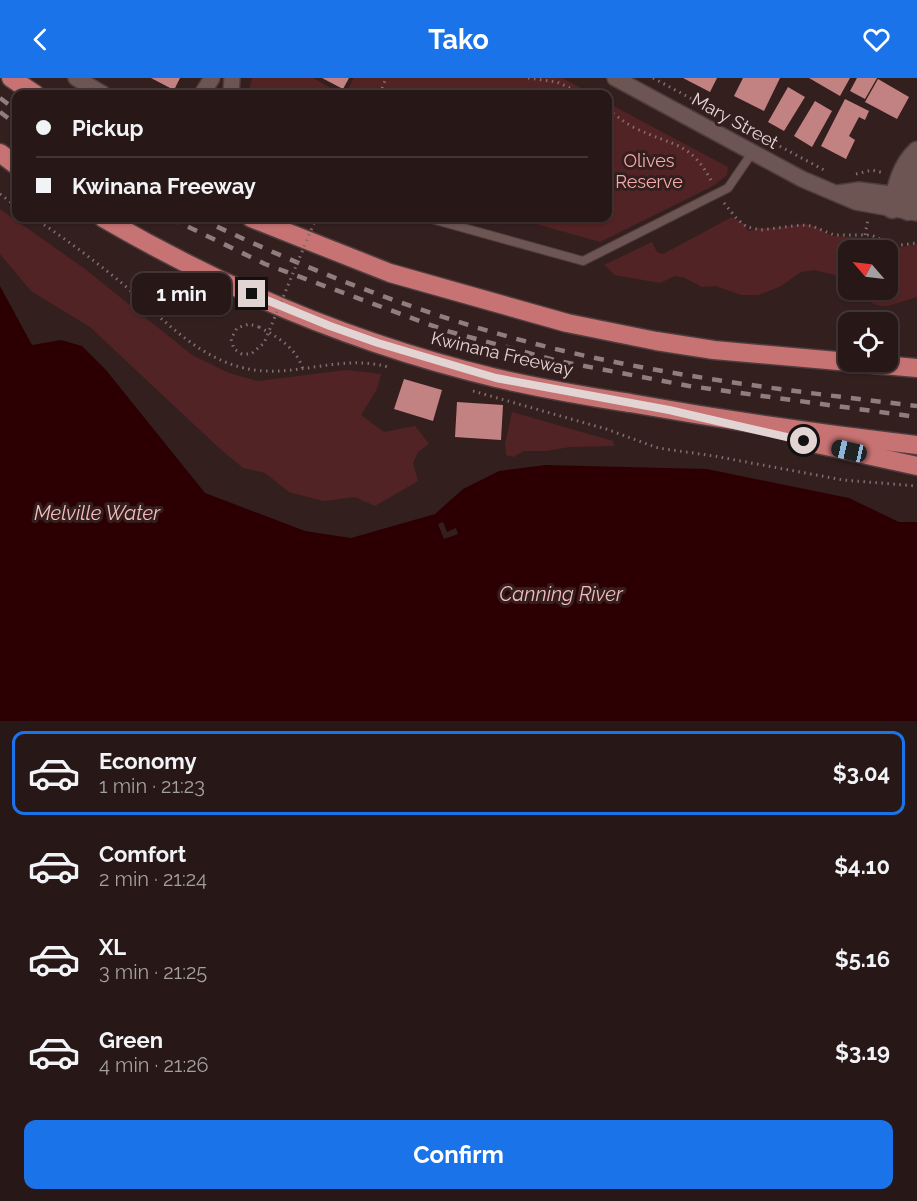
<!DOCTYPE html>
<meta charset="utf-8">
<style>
:root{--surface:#271717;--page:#2f2020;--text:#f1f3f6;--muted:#a49fa1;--line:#433636;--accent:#1a73e8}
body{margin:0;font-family:Raleway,sans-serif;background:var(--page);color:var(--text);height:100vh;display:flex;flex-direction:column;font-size:22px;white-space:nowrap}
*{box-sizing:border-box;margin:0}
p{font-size:20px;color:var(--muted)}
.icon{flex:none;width:33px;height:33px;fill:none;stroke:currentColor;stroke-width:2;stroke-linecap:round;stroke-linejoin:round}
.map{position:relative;height:643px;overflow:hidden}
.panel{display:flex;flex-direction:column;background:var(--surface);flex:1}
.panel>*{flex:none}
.hud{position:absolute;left:12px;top:12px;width:600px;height:132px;border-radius:12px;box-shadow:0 2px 4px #0004,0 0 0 2px var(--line);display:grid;align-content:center;height:132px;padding:0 24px;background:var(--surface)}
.needle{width:39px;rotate:298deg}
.controls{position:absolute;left:838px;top:162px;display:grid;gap:12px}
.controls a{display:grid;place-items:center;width:60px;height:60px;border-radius:12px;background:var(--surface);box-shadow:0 2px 4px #0004,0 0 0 2px var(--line);font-size:30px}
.end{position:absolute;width:27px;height:27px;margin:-14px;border:8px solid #e3d4d4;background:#111;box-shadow:0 0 0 3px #111}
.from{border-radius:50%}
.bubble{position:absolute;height:42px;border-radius:12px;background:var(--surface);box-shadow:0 2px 4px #0004,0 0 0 2px var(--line);font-size:20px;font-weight:700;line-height:42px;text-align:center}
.car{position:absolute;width:18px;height:36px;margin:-18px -9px;border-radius:8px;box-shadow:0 0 4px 2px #0007;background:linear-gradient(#222 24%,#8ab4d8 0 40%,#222 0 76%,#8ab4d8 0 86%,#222 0)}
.hud b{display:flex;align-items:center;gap:21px;height:57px;font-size:22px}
.hud b+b{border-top:2px solid var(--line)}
.hud i{width:15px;height:15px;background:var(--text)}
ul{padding:10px 0 0;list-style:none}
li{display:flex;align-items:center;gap:18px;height:84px;margin:0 12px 9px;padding:0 12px;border:3px solid transparent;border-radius:12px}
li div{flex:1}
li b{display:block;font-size:22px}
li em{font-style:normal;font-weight:700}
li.on{border-color:var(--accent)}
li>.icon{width:54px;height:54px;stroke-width:1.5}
.action{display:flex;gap:12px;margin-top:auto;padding:12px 24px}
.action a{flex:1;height:69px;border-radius:12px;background:var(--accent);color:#fff;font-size:24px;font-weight:700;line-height:69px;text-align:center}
header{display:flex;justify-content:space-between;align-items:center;height:78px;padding:0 24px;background:var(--accent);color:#fff;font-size:27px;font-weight:700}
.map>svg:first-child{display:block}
</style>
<header><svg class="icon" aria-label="back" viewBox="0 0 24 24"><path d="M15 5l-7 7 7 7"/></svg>Tako<svg class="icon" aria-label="heart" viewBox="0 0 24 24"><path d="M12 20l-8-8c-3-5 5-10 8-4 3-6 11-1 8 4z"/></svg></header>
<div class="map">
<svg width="917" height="643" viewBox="0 0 917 643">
<rect width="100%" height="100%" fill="#341f1f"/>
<g fill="#522325">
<polygon points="252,0 313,0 341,16 248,16"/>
<polygon points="354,0 562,0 593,16 345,16"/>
<polygon points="608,25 728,89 727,97 713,108 600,164 515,140 608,140"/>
<polygon points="0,131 85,191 192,277 229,295 258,303 346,292 381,296 377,311 361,337 384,354 415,348 429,366 418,374 413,385 418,403 375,428 355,419 323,423 289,414 265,395 243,390 218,369 90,249 31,213 0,176"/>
<path d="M 732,139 L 746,147 L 746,151 L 750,153 L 757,150 L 775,150 L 805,146 L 814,148 L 832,158 L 868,160 L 886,168 L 897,170 L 917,166 L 917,219 C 885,228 881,236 855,212 L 888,212 L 888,172 L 849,172 L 849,207 L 835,197 L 814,192 L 801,194 L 781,208 L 759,217 L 741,217 L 716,208 L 702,209 L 685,200 L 675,198 L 660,205 L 615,197 L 604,187 L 652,164 L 657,174 L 663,176 Z"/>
<polygon points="512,334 613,363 614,368 570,369 546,373 524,373 513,379 506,377 505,366"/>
</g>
<polygon fill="#2c0003" points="0,208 32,267 61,262 82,268 106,292 205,415 305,453 351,460 435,436 463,411 499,393 546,387 707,391 849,420 899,444 917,444 917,643 0,643"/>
<polygon fill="#341f1f" points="443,444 447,454 456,450 458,456 444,461 438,446"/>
<g fill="#c38282">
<polygon points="151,0 180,0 174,12"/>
<polygon points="322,0 349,0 343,11"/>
<polygon points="683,0 717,0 710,14"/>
<polygon points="743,0 780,0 764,33 734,18"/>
<polygon points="809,0 850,0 840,18"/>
<polygon points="857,0 877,0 865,21 850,13"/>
<polygon points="878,1 909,19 897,41 865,24"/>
<polygon points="788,9 805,19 784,53 768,44"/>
<polygon points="845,21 869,33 865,42 859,39 849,58 855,62 846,81 821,68"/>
<polygon points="815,23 832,33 812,69 794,58"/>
<polygon points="404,301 442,312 433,343 394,331"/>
<polygon points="457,324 503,327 501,362 455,359"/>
</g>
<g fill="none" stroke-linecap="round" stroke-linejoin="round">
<g stroke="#4f3d3e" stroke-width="10">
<polyline id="lane" points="428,140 583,183 728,110 752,75"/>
</g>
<g stroke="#4f3d3e" stroke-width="18">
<g id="street">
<polyline points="76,0 103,16"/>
<polyline points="615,0 802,101 856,124 917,135"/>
<polyline points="202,16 212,0"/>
<polyline points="231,16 232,0"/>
<polyline points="838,115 859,112 906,118"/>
</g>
</g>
<g stroke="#4f3d3e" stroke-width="21">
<g id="secondary">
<path d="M 892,131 C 896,110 901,87 917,73"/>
<polyline points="908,133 917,87 917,73"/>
</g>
</g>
<g stroke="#4f3d3e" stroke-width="21">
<g id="highway">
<polyline points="11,0 35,16"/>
<polyline points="0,75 16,87"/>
<path d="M 103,140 C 225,211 358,267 496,300 C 540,310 585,318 630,325 C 725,342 821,356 917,367"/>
<polyline points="251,140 390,195 567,245 656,263 714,272 917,290"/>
<polyline points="812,365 917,388"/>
</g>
</g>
<g stroke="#816f6f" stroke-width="3" stroke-dasharray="1.5 4.5" stroke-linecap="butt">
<polyline points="528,0 557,4 583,16"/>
<polyline points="653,0 824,92"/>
<polyline points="380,16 386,0"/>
<path d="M 608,32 C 617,38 625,45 635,50 C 674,69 691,63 713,106"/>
<polyline points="856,96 872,92 884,95"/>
<polyline points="0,116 16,128"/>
<polyline points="724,125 737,141 747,149 761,152 800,147 812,148 834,157 871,157 891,166 901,167 917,165"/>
<path d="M 34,140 C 63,159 91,180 118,202 C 157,234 193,278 244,290 C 292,302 340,275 388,289"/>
<polyline points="865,157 868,141"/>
<path d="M 259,249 C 278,259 296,270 303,291"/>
<polyline points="473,313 606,351 658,370 714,378 843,402 917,408"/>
</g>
<use href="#lane" stroke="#6d5554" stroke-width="8"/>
<use href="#street" stroke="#6d5554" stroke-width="15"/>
<use href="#secondary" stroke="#6d5554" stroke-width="18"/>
<use href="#highway" stroke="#c77273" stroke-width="18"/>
<g stroke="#907e7e" stroke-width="4.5" stroke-dasharray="10 10" stroke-linecap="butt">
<polyline points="0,20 16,32"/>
<polyline points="0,34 16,46"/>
<polyline points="170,140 265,186 447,253 558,283 689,308 917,339"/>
<path d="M 199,140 C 315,196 438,243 564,273 C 680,300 799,314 917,328"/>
</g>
<polyline stroke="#816f6f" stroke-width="3" stroke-dasharray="1.5 4.5" stroke-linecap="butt" points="259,249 249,246 237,250 231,261 234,271 242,276 251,276 264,265 316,140"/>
</g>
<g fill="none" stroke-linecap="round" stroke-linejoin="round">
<polyline stroke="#e3d4d4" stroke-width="8" points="252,216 330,248 378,265 496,300 669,332 804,363"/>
</g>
<g text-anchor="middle" stroke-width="6" stroke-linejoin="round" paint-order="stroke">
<g font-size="18" fill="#e3d4d4" stroke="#341f1f">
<text transform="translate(735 43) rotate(29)" y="6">Mary Street</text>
<text transform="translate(502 276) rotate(13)" y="6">Kwinana Freeway</text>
</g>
<g font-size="18" fill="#f5aaa9" stroke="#341f1f">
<text x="649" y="89">Olives<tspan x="649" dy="21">Reserve</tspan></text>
</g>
<g font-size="20" font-style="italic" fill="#f5bcbb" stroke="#341f1f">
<text x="97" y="442">Melville Water</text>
<text x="561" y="523">Canning River</text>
</g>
</g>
</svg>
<div class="controls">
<a><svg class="needle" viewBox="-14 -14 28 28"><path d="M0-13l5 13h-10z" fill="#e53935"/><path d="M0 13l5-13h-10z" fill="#a49fa1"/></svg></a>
<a><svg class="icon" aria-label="locate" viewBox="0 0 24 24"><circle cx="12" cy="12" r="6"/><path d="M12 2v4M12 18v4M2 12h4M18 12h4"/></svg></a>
</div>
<i class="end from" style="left:804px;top:363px"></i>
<i class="end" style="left:252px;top:216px"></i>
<div class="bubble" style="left:132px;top:195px;width:99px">1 min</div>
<i class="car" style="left:849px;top:373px;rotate:283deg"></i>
<div class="hud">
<b><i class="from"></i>Pickup</b>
<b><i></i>Kwinana Freeway</b>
</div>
</div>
<section class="panel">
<ul>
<li class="on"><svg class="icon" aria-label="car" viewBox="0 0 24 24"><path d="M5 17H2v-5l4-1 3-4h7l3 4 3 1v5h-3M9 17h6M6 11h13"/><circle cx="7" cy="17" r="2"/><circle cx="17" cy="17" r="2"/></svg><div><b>Economy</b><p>1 min · 21:23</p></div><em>$3.04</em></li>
<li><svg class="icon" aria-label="car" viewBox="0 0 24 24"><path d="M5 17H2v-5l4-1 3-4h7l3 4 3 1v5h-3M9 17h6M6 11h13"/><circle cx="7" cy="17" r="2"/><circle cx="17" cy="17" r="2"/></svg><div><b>Comfort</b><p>2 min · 21:24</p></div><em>$4.10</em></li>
<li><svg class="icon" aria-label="car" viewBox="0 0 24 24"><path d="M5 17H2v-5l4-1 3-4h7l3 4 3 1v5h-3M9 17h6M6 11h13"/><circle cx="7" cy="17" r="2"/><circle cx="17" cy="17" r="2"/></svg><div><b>XL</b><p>3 min · 21:25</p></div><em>$5.16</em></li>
<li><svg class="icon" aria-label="car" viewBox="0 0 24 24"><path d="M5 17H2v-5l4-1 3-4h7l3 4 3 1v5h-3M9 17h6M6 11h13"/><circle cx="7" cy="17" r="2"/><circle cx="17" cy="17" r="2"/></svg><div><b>Green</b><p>4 min · 21:26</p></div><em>$3.19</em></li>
</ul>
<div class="action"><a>Confirm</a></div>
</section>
